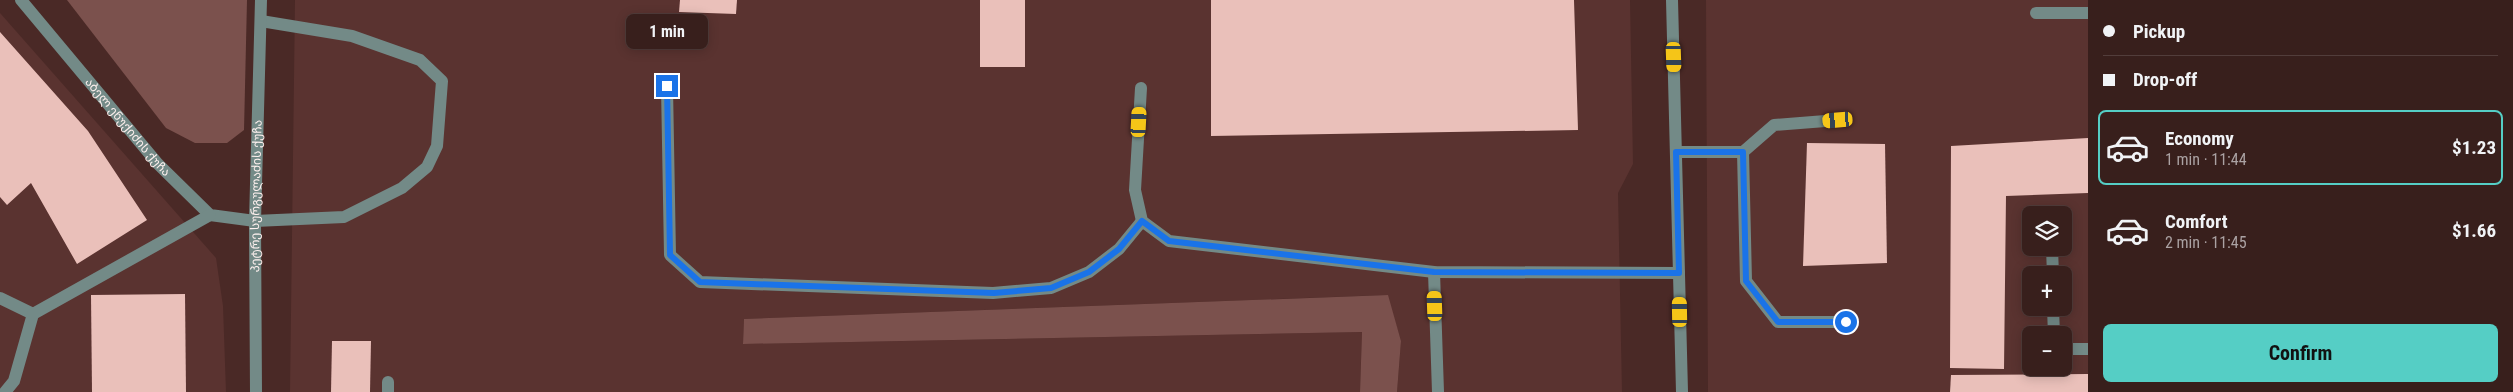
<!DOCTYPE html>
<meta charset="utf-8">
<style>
:root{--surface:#381f1c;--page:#432c29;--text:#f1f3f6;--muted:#aba2a3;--line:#523d3b;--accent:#55cec5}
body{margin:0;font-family:"Roboto Condensed","Noto Sans Georgian",sans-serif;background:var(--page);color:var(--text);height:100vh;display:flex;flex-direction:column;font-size:19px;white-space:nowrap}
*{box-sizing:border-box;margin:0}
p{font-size:16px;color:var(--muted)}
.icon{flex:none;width:28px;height:28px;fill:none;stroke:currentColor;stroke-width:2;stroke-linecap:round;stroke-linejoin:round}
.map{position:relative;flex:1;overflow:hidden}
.sheet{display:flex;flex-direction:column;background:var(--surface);width:425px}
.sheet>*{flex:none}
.guide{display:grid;align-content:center;height:110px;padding:0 15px;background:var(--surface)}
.fabs{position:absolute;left:2022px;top:206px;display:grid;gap:10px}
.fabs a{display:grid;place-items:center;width:50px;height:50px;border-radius:8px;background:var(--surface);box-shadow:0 2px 12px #0003,0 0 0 1px var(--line);font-size:25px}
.end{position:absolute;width:22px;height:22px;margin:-11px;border:6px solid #1a73e8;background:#fff;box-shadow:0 0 0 2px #fff}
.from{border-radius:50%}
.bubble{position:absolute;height:35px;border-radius:8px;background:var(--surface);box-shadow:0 2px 12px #0003,0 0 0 1px var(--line);font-size:16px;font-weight:700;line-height:35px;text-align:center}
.car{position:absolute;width:15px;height:30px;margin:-15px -8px;border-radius:6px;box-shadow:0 0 4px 1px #0007;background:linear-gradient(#f5c518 24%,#345 0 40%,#f5c518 0 76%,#345 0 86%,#f5c518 0)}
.guide b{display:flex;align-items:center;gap:18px;height:48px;font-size:19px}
.guide b+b{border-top:1px solid var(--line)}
.guide i{width:12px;height:12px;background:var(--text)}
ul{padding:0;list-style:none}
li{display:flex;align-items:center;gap:15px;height:75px;margin:0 10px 8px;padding:0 5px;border:2px solid transparent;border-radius:8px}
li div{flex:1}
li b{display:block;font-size:19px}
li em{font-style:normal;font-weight:700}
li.on{border-color:var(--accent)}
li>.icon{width:45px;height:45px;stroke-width:1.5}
.action{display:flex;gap:10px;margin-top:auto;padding:10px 15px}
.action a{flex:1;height:58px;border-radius:8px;background:var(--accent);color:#111;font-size:20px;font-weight:700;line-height:58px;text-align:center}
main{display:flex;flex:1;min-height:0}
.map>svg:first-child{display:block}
</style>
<main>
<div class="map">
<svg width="2088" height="392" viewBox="0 0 2088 392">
<rect width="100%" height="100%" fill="#4a2926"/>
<g fill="#5a3330" fill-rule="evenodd">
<polygon points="295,0 1630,0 1633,164 1618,193 1622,392 1397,392 1401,341 1387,295 744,319 743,344 1362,332 1360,392 290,392"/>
<path d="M 1706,0 L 2088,0 L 2088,392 L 1708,392 ZM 2031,215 L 2064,215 L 2064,248 L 2031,248 ZM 2031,275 L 2064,275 L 2064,308 L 2031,308 ZM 2031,335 L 2064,335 L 2064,368 L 2031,368 Z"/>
<polygon points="0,13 216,258 223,306 226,392 0,392"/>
</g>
<g fill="#7b514d">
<polygon points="67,0 247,0 244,130 227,143 195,143 166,128"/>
<polygon points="1388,295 1401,341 1397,392 1360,392 1362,332 743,344 744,319"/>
</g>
<g fill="#eac0ba">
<polygon points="680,0 737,0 736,14 679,12"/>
<rect x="980" y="0" width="45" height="67"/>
<polygon points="1211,0 1574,0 1578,130 1211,136"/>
<polygon points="0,32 88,131 147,220 77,264 31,183 7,205 0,197"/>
<polygon points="2088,138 2088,193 2006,196 2004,369 1950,368 1951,146"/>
<polygon points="1807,143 1885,144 1887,263 1803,266"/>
<polygon points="185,294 186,392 92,392 91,295"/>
<polygon points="332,341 371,341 370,392 331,392"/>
<polygon points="2088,374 2088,392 1950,392 1951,375"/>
</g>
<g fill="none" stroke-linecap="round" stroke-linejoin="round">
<g stroke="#738a87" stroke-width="12">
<path id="s1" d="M 21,0 L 158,164 L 210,215 L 255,221 L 344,217 L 402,188 L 427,167 L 437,146 L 442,81 L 420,60 L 352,36 L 261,21"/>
<polyline points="1672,0 1682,392"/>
<polyline points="2036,13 2088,13"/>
<polyline points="667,87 670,255 700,282 993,293 1051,288 1089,272 1119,249 1142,221"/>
<polyline points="1141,88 1135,190 1142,221 1169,241 1434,272 1679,273"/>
<polyline points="1676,152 1743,152 1774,125 1838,120"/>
<polyline points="1743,152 1746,281 1778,322 1846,322"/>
<polyline points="2052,213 2052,215"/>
<polyline points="2052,248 2053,275"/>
<polyline points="1434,272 1438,392"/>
<polyline points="0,298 33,314"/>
<polyline points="2053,308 2054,335"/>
<polyline points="2064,349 2088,349"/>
<polyline points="5,392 14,381 33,314 210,215"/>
<path id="s2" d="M 256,392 L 255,221 L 261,0"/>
<polyline points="388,392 388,382"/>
</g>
</g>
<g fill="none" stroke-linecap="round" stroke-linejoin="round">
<polyline stroke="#1a73e8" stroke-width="6" points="667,86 670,255 700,282 994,293 1051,288 1089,272 1119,249 1142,221 1169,241 1434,272 1679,273 1676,152 1743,152 1746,281 1778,322 1846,322"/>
</g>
<g text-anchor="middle" stroke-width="5" stroke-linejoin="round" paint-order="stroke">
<g font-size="12" fill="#fef1ef" stroke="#261715">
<text dy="4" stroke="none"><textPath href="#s1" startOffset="166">აბელ ენუქიძის ქუჩა</textPath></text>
<text dy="4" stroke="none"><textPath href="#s2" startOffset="196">პეტრე სურგულაძის ქუჩა</textPath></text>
</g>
</g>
</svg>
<div class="fabs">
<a><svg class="icon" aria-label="layers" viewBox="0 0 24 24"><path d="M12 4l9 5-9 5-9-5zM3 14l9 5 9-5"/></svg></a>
<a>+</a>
<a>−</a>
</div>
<i class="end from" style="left:1846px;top:322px"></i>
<i class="end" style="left:667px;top:86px"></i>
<div class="bubble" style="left:626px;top:14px;width:82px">1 min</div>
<i class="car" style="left:1674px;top:57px;rotate:178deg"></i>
<i class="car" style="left:1838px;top:120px;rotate:265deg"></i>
<i class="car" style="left:1139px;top:122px;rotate:3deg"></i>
<i class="car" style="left:1435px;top:306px;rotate:358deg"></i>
<i class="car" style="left:1680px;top:312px;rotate:359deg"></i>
</div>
<section class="sheet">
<div class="guide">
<b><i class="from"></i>Pickup</b>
<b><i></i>Drop-off</b>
</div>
<ul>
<li class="on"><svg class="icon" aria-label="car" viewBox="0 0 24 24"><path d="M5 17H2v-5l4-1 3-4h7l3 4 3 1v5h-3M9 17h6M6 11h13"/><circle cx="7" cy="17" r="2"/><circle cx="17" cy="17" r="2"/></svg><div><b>Economy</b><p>1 min · 11:44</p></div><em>$1.23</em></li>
<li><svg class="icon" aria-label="car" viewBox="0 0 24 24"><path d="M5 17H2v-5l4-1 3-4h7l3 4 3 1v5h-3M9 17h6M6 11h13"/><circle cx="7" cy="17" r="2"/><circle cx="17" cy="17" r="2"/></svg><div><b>Comfort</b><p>2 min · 11:45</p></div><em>$1.66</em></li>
</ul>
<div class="action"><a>Confirm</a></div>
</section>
</main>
